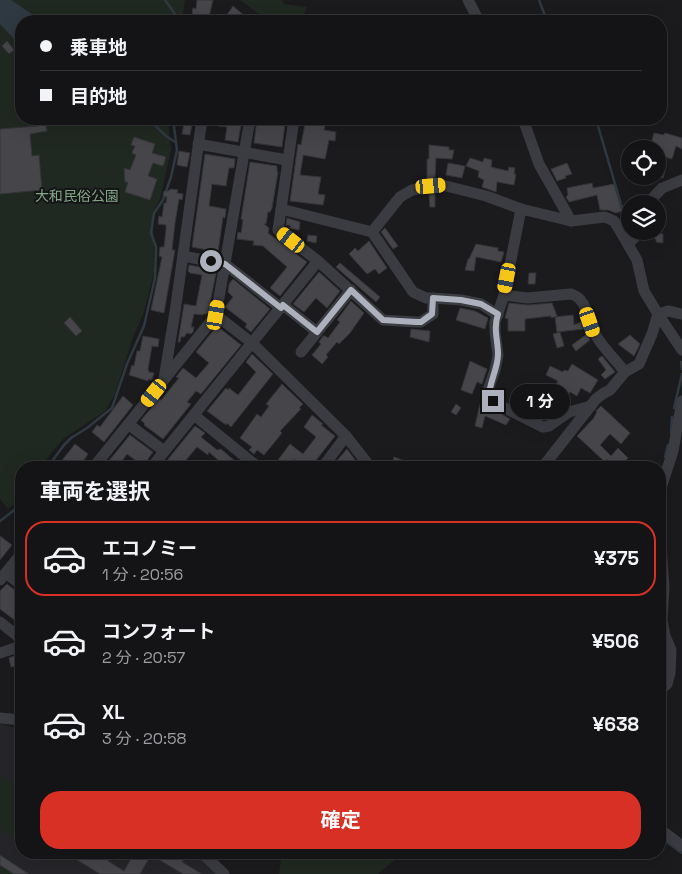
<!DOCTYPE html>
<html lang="ja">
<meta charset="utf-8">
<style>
:root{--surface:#141416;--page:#212123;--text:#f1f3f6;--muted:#9d9ea1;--line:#333335;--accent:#d93025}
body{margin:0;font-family:"Space Grotesk","Noto Sans JP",sans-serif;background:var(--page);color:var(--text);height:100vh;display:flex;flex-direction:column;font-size:19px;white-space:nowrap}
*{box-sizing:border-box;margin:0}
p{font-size:16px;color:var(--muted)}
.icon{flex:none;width:28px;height:28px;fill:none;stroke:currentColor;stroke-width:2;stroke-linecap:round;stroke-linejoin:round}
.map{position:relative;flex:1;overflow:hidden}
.details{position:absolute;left:15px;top:461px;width:651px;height:398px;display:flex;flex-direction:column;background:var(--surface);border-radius:20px;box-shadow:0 5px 20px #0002,0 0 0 1px var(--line)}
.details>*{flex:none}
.guide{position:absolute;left:15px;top:15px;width:652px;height:110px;border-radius:20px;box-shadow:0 5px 20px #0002,0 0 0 1px var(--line);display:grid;align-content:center;height:110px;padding:0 25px;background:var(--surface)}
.fabs{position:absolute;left:621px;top:140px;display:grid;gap:10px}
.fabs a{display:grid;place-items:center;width:45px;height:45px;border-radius:50%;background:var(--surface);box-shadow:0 5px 20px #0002,0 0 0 1px var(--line);font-size:25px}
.end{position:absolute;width:22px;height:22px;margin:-11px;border:6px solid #adb1bd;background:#111;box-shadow:0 0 0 2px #111}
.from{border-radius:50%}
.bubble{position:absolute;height:35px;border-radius:18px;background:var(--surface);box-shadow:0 5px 20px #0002,0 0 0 1px var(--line);font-size:16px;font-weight:700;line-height:35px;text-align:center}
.car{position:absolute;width:15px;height:30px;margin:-15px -8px;border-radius:6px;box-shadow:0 0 4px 1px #0007;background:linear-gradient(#f5c518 24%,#345 0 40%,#f5c518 0 76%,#345 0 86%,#f5c518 0)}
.guide b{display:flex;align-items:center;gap:18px;height:48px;font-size:19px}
.guide b+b{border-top:1px solid var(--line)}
.guide i{width:12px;height:12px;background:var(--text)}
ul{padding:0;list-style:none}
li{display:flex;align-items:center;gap:15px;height:75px;margin:0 10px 8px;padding:0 15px;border:2px solid transparent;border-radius:20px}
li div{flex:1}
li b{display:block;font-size:19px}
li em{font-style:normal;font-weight:700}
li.selected{border-color:var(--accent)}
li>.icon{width:45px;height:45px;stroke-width:1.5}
h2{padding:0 25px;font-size:22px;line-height:60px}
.cta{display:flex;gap:10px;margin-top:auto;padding:10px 25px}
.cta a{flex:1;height:58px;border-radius:20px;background:var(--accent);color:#fff;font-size:20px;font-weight:700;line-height:58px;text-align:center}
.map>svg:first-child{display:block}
</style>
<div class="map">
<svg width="682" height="874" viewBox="0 0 682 874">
<rect width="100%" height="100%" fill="#1b1a1d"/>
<polygon fill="#26262a" points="0,724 21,729 21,852 196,853 219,874 0,874"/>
<g fill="#202921">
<path d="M 0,0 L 185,0 L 182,21 L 21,21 L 21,119 L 168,119 L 171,150 L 160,199 L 153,211 L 154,272 L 144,312 L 132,340 L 115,394 L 105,411 L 63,439 L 40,467 L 21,468 C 21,485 25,498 8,509 L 0,499 Z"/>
<polygon points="240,0 282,0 284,4 307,7 301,21 268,21"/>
<polygon points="0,775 21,789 21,842 0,828"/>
<polygon points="0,853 31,874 0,874"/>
<polygon points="282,853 282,852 403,853 378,874 279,874"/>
</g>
<polygon fill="#2f3942" points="0,0 11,0 42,21 21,21 21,46 0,24"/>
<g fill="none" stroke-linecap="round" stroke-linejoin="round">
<g stroke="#2f3942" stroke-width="2.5">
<polyline points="165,0 180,21"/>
<polyline points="539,0 547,21"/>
<polyline points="148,119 166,136 175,142"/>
<polyline points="596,119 630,235"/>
<polyline points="681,362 682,369"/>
<polyline points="674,408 682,374"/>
<polyline points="671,433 672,417"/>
<polyline points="665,457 668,445"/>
<polyline points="47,468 64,445 71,438 87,428 112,408 127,364 144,326 155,278 156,247 151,233 154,213 163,200 171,177 177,150 173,119"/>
<polyline points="0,521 13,511 21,502"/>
<polyline points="663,677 665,671"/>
<polyline points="660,837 682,853"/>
</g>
</g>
<g fill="#45454a" stroke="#353439">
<polygon points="197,0 213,0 208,21 191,21 193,8 196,9"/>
<polygon points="233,6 247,18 244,21 233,21 226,16"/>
<polygon points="7,41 14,50 9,54 2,46"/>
<polygon points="185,119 193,119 190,135 182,134"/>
<polygon points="219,119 242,119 238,142 225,140 227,127 218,126"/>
<polygon points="257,119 267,119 267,120 285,124 282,147 254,143"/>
<polygon points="306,119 326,119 324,130 336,132 335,141 329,140 325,159 303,155 303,157 300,175 321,177 318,194 325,195 323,205 290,201 298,144 301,145"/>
<polygon points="45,123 47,131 30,134 32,156 39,155 42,190 0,194 0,129 38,126"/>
<polygon points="654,133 664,135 665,133 682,138 682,149 676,146 672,159 658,155 658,149 650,147"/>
<polygon points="134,137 155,144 152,153 166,157 163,166 153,163 148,176 157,179 150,200 125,192 128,182 125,182 124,168 130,170 136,155 132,153 135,146 131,145"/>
<polygon points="429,145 449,147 449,150 454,150 452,159 436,158 435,178 427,180 427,159 429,159"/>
<polygon points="179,151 190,153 187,167 177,165"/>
<polygon points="205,154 235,159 234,168 229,168 226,186 212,184 209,206 226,209 225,218 223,217 218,252 192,247"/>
<polygon points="470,158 483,162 484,158 492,160 491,167 508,171 509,167 515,168 514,174 516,174 514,185 497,182 496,192 482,187 484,180 478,177 479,171 466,166"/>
<polygon points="250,162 277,166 277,172 278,172 272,208 270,212 268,212 266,224 264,224 269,228 268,233 307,262 280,296 270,288 287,267 263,246 253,245 254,241 237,239 238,232 241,233 243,220 241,219"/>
<polygon points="448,163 465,166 462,178 446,175"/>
<polygon points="567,163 572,174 565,176 566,178 557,181 551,169"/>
<polygon points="658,169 665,171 663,178 658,176"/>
<polygon points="592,183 593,188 614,184 622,211 616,213 608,210 600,210 597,195 569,202 566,197 568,195 567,188"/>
<polygon points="171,189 178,190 177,193 183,194 182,200 179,199 175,223 172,250 175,250 164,313 151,310 162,257 159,256 160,247 164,247 166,230 166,225 158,224 159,216 162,217 164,203 166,203 167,197 163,196 164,191 168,191"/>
<polygon points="435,194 435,207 430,207 429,195"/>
<polygon points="287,218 300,222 299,230 289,228 291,226 286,225"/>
<polygon points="385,228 398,246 393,249 381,232"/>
<polygon points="651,233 663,234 663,243 656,242 656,240"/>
<polygon points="308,235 317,236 316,243 307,241"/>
<polygon points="369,241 387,268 379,274 375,269 367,274 349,254 355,248 358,251"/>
<polygon points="476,244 498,248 498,251 504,252 501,262 476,257 474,271 465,270 468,259 469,259"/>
<polygon points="340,263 380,297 376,302 336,267"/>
<polygon points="189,265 216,270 216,273 208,313 207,314 203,314 203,315 194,314 191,327 194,327 193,332 191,334 187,333 184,337 181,337 180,342 178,342 184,304 196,306 202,275 190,273 188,271"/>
<polygon points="319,272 340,291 327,308 316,298 304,312 293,304"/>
<polygon points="529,273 536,273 535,284 528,284"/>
<polygon points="233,279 270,309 251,332 245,327 247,324 225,307 233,297 228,292 229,284"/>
<polygon points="351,301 364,313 350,333 339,344 337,342 326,355 328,357 322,364 312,355 321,344 319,342 323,336 325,336 328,338 340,322 337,320"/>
<polygon points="509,303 528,305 552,303 557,316 551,318 551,316 525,319 525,331 508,331 508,319 505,318"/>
<polygon points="460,308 475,311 488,318 485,329 456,320"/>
<polygon points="573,315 574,325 581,322 584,329 557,332 555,317"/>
<polygon points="70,317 82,331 76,336 64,323"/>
<polygon points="217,326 241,345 201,394 196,391 187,402 191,404 163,439 144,425 145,424 141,420 159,399 161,400 179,378 176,377 183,368 196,378 209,363 196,352"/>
<polygon points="411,329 430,331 429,342 410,337"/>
<polygon points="560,332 564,346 557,348 553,334"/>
<polygon points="587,334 590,340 576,351 572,345"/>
<polygon points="630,335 640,344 634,356 618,344"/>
<polygon points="143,336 159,339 158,347 152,346 148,369 149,372 154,373 152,380 149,379 148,381 129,375 132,365 134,366 137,351 140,351"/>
<polygon points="252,354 273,374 231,427 227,423 226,425 207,411 226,388 228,390 229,388 238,395 256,372 246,362"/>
<polygon points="602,356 615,372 605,379 601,375 606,370 598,359"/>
<polygon points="470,361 487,369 482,384 477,382 472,394 461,390"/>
<polygon points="572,364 598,380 590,393 581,388 577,396 570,392 563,403 550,395 558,381 546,375 550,366 563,372 564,370 568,371"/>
<polygon points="282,384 303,404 299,408 301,409 280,431 282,433 264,455 257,450 254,454 249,450 252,447 240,438 257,414 261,417 269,406 266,404"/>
<polygon points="123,396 133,405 104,442 92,432 97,425 100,427"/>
<polygon points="456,404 461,408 456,415 451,412"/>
<polygon points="480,404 490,407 510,419 506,425 485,416 482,428 475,426"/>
<polygon points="601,406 630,433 621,444 610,434 600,445 611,456 618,448 628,458 622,464 620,463 618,465 615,462 612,465 607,459 605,462 577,436 593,419 597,412 596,411"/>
<polygon points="312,415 323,424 321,425 335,436 310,468 305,468 294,459 288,468 272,468 290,444 303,454 316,437 304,427"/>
<polygon points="195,426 205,433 201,437 217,450 221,449 243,468 227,468 209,452 208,455 197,447 186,460 196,468 165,468 167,465 165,463"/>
<polygon points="130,435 153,452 143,466 127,454 117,468 103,468"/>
<polygon points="75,444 88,454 82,463 79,461 74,468 56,468"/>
<polygon points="347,449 361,468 332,468 334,464"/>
<polygon points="394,457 402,460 399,468 391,468"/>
<polygon points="0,536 12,545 0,560"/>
<polygon points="7,584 16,591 21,592 21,625 0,609 0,591"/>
<polygon points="19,654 21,665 11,667 9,658"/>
<polygon points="78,852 113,852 108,861 124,871 135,852 188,852 182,862 202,874 183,874 151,855 140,874 100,874 74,858"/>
<polygon points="0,855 29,874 14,874 0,865"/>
</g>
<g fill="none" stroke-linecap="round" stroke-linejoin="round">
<g stroke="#3b3c42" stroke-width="11">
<polyline points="468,0 479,21"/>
<polyline points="294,119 278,230 318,261 383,320 416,322 421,322 433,314 433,298 461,300 481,304 498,315"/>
<polyline points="523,119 539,164 571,221"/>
<polyline points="198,144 287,160"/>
<polyline points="647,204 662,188 682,180"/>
<polyline points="281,209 372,232 413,292 426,298 433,298"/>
<polyline points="521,209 504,295 495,322 495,332 498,355 495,370 489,387 489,397 505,408 543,427 549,426 569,412 591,406"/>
<polyline points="372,232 400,197 412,190 442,185 486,196 521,209 571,221 605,217 614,221 619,229 637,260 644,291 658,314 682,350"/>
<polyline points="628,244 635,237 636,231"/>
<polyline points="183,256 225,264 281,308"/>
<path d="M 504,295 L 527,298 L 571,294 C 587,298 587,319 594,332 C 600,345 616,360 625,372"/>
<polyline points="283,305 317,332"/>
<polyline points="658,314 668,311 682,314"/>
<polyline points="216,315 252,343 346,436 371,468"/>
<polyline points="301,352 351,290"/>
<polyline points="164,379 175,312 202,119"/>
<polyline points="194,415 259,468"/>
<polyline points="128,424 164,451"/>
<polyline points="93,468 216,315 250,119"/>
<polyline points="151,468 318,261"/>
<polyline points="322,468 346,436"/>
<polyline points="542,468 596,399 604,393 610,390 625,372 639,364 652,334 658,314"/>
<polyline points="660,491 673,451 682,401"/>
<polyline points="660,533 664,587 662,620 665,636 671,650 670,673 667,684 660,690"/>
<polyline points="6,573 21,585"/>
<polyline points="0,580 21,554"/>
<polyline points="0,622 21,639"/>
<polyline points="0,653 21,646"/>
<polyline points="0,718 21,720"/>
<polyline points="660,829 682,846"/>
<polyline points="201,852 224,874"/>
</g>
</g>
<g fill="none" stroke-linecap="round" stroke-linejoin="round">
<path stroke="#adb1bd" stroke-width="6" d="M 211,261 L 225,264 L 281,308 L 283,305 L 317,332 L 351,290 L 383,320 L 416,322 L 421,322 L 432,314 L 433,298 L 461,300 L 481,304 L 498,314 C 493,329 498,340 498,354 C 498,369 489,382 489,397 L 493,401"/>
</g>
<g text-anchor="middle" stroke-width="4" stroke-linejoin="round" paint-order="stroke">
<g font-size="14" fill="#83a886" stroke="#151518">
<text x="77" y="201">大和民俗公園</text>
</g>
</g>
</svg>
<div class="fabs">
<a><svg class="icon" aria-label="locate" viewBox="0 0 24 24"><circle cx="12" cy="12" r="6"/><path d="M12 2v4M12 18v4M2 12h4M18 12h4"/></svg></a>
<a><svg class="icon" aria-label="layers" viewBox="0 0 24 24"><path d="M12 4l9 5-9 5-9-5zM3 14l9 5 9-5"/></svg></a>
</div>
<i class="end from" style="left:211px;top:261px"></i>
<i class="end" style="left:493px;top:401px"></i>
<div class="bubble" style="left:510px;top:384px;width:60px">1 分</div>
<i class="car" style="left:431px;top:186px;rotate:85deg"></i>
<i class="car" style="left:291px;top:240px;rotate:308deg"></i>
<i class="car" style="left:507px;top:278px;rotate:191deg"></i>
<i class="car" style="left:216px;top:315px;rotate:10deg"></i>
<i class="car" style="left:590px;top:322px;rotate:161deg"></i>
<i class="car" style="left:154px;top:393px;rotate:219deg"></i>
<div class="guide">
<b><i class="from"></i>乗車地</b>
<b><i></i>目的地</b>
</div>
<section class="details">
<h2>車両を選択</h2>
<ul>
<li class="selected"><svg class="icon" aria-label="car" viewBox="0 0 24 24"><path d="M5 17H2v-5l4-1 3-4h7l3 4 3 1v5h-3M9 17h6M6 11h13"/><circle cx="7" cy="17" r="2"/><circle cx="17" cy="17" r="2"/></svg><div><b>エコノミー</b><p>1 分 · 20:56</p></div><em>¥375</em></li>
<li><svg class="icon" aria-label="car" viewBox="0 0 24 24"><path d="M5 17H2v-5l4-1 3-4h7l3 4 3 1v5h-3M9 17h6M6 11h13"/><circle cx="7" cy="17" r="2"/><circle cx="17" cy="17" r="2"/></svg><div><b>コンフォート</b><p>2 分 · 20:57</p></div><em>¥506</em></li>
<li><svg class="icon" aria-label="car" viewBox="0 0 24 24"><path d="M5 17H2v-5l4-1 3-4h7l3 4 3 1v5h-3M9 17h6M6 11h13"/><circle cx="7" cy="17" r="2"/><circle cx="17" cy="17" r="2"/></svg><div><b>XL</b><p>3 分 · 20:58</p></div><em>¥638</em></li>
</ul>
<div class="cta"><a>確定</a></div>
</section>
</div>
